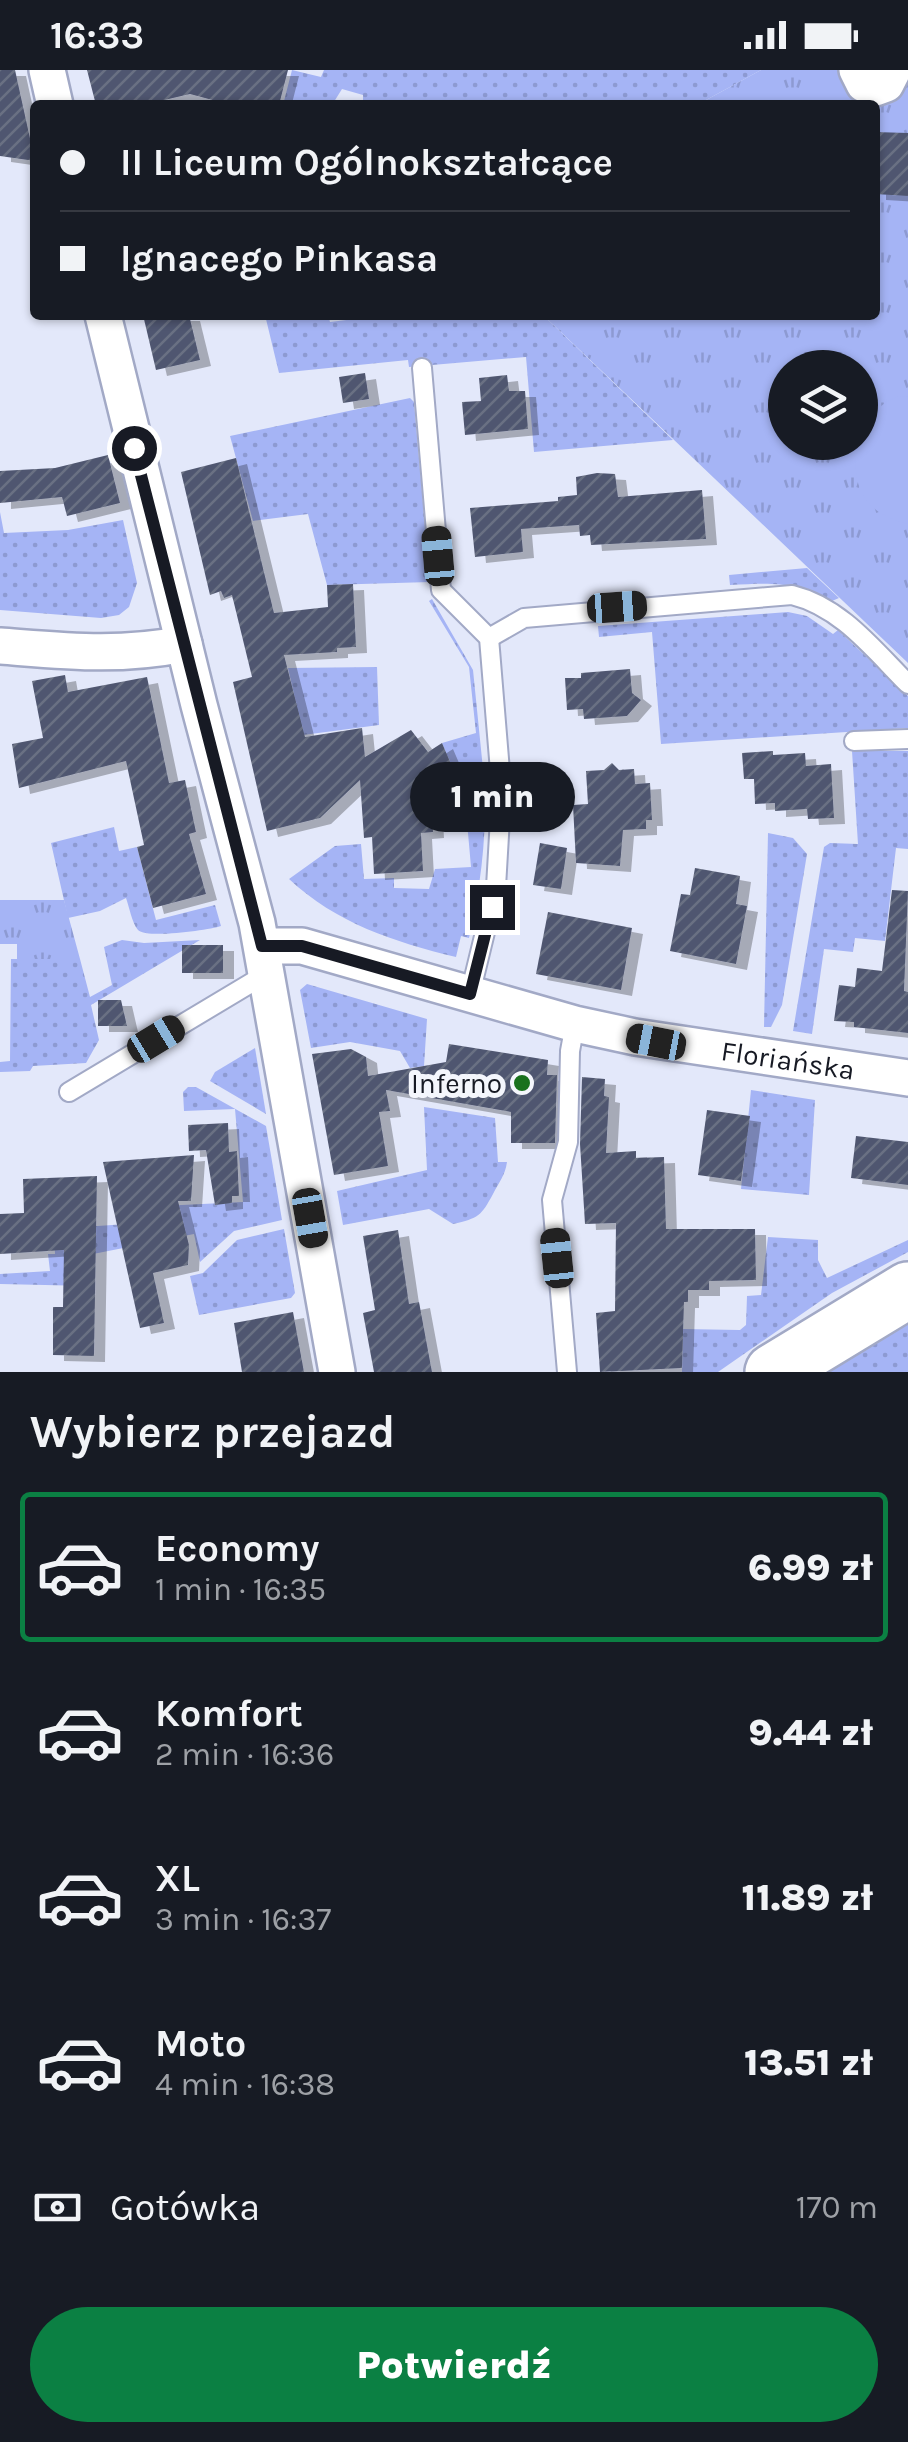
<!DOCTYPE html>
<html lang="pl">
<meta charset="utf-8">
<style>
:root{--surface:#171b24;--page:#242831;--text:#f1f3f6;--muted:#9ea1a6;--line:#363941;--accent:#0b8043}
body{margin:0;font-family:Karla,sans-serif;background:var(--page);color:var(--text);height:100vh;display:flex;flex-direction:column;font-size:38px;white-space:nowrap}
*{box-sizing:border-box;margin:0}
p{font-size:32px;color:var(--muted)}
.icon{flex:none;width:55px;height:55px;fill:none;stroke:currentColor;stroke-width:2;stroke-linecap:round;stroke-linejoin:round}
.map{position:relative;height:1302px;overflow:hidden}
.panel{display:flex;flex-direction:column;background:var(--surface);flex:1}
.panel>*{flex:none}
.banner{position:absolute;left:30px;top:30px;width:850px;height:220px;border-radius:10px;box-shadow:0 2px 8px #0004;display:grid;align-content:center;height:220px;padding:0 30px;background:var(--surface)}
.tools{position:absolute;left:768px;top:280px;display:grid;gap:20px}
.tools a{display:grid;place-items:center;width:110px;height:110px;border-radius:50%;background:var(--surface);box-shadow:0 2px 8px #0004;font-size:50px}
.end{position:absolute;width:45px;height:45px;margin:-22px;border:12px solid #171a24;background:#fff;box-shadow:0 0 0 5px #fff}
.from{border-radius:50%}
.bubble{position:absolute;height:70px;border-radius:35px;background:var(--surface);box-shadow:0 2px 8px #0004;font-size:32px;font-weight:800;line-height:70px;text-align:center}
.car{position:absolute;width:30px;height:60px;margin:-30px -15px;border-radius:12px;box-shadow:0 0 8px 2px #0007;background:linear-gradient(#222 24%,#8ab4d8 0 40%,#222 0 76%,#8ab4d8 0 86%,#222 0)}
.banner b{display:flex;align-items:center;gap:35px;height:95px;font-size:38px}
.banner b+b{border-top:2px solid var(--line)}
.banner i{width:25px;height:25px;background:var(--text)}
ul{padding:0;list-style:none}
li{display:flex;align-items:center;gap:30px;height:150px;margin:0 20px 15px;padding:0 10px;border:5px solid transparent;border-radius:10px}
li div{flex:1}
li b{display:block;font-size:38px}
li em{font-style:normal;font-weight:800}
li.current{border-color:var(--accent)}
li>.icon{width:90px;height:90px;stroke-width:1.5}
h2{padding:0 30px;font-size:45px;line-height:120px}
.pay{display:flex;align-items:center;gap:25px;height:110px;padding:0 30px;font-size:38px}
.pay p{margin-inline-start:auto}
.button{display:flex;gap:20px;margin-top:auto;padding:20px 30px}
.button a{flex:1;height:115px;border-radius:60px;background:var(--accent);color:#fff;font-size:40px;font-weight:800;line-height:115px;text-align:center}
.status{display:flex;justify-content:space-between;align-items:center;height:70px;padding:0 50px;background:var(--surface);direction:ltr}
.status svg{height:28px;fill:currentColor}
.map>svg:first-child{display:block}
</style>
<div class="status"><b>16:33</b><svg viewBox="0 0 49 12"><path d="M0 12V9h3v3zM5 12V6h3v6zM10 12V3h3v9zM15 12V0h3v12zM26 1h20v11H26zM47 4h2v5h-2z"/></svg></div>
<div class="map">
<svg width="908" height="1302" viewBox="0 0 908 1302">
<defs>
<pattern id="grass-dots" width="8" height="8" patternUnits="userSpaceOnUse" patternTransform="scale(2.5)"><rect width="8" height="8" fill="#a5b4f5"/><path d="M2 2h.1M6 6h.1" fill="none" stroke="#8d9ad2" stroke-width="1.8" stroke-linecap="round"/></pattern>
<pattern id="park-tufts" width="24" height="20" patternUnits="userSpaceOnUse" patternTransform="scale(2.5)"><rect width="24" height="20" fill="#a5b4f5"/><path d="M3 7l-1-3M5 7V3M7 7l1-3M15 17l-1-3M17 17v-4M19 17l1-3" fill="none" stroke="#8d9ad2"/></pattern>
<pattern id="building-hatch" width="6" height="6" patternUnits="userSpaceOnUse" patternTransform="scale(2.5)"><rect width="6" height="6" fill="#505770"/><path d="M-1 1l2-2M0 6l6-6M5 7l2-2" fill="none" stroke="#6a7083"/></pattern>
<filter id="shadow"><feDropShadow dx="11" dy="6" stdDeviation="0" flood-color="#0004"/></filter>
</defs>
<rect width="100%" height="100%" fill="#e3e8fa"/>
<g fill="url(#grass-dots)">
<polygon points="292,0 321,7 324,0 761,0 697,35 363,35 363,25 342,19 332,35 283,35"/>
<polygon points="265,245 328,245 330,252 387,245 543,245 673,370 534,382 526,287 409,297 408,290 279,303"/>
<polygon points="410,328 414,332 430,512 327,515 308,444 253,451 230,366"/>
<polygon points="0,442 4,463 68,460 123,450 137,513 129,537 119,545 101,548 0,540"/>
<path d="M 807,498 L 839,528 L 832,531 C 793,511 772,513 730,515 L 729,505 Z"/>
<polygon points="432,529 473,600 483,699 454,702 442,673 476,663 469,597 429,531"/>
<polygon points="788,542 807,546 833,564 838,560 908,626 908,658 661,674 652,562 599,567 598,556"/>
<polygon points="377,597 379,655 303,665 288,598"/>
<polygon points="852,681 908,681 908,779 896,778 885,871 855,868 853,882 824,879 812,964 793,961 824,777 830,773 858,774"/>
<path d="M 485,723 C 486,773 480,820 469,868 L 461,866 L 456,887 C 394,872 336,853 289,809 L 335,776 L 361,774 L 364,809 L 394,808 L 394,818 L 429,819 L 435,799 L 471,797 L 468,763 L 460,725 Z"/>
<path d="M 114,757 L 119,781 L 137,777 L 156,850 L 215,835 L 221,856 C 209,860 147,869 138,860 C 132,853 129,836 126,828 L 100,841 L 68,848 L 51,773 Z"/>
<polygon points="768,763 793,768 807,784 782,935 771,957 764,957"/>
<polygon points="122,870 144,873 200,870 91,935 99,970 86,993 33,996 30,1001 0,1002 0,992 10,991 11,889 80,889 90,927 112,915 104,877"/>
<polygon points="307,914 427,949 424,996 410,998 400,981 350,972 311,978 300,920"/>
<polygon points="255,978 266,1044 210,1011 215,1002"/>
<polygon points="188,1017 196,1017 266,1056 282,1150 234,1161 200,1192 194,1164 88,1185 89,1216 0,1214 0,1204 50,1201 48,1184 55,1184 54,1159 141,1153 141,1137 243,1132 235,1039 184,1041 183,1022"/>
<polygon points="751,1020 815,1030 809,1125 741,1119"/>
<path d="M 424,1037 L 495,1048 L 498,1092 L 507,1092 C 505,1106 499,1112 493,1124 C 481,1146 479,1148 453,1154 L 429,1139 L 343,1155 L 337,1121 L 427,1100 Z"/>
<polygon points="284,1159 295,1223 291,1228 199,1245 190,1206 203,1203 237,1170"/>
<polygon points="768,1167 818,1170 818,1190 827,1208 908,1170 908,1182 832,1223 718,1302 682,1302 683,1259 740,1260 746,1255 747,1226 761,1225"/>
<polygon points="908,1251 908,1302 822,1302"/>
</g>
<g fill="url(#park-tufts)" fill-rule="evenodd">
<path d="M 761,0 L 908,0 L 908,593 L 543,245 L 875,245 L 875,35 L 697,35 ZM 785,298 L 860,298 L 860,372 L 785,372 Z"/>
<polygon points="0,830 64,830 80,889 17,889 17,874 0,874"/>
</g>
<path fill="#a5b4f5" d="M 900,326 L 908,327 L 908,454 C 893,450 877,444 867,431 C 842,399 860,337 900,326 Z"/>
<g fill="url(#building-hatch)" filter="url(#shadow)">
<polygon points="0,0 15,0 35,91 0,86"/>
<polygon points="87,0 288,0 279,35 231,35 190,24 143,35 96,35"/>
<polygon points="875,62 908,63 908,126 875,124"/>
<polygon points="143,245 189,245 200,290 156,300"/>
<polygon points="365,303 369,329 343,333 339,307"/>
<polygon points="507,305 509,321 525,321 528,359 465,365 462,332 481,331 479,308"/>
<polygon points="108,385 120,433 67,446 62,427 0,433 0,401 55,398"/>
<polygon points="236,388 274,543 328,537 327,515 353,514 356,577 337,578 337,582 284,585 305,667 362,658 365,687 411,660 428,682 442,673 454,701 430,710 433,762 421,763 423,801 374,804 372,767 364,768 360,710 320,748 267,761 233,612 252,607 232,525 224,528 221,521 210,525 181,402"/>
<polygon points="597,403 615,404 618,427 702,420 706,469 591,475 590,465 580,466 579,455 521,459 523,482 475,487 470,438 558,431 558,427 577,425 576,407"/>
<polygon points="630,599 632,623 641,630 627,646 584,649 583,639 567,640 565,608 581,608 581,603"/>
<polygon points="65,605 68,622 147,607 169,713 185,710 196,762 189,764 206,824 153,838 137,777 144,775 126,691 19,718 12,674 43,668 32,611"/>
<polygon points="773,681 773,685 805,683 806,696 831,694 834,748 808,749 807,739 775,741 775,733 755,734 754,709 744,709 742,683"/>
<polygon points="612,693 619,700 634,699 635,714 650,713 652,750 646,750 646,759 623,760 620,796 576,793 573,735 588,734 586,701 604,700"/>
<polygon points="540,773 567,778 561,819 533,815"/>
<polygon points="695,798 740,806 736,834 747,836 736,894 670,881 681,824 690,825"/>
<polygon points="892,820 908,821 904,921 908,922 908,963 854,957 854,952 834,951 839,915 855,917 857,898 882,901"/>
<polygon points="548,842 632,858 621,920 536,904"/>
<rect x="182" y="875" width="41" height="28"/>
<polygon points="98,930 121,930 127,956 98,956"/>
<polygon points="449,974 548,990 547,1005 557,1005 555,1073 511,1073 511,1042 386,1020 390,1041 379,1042 388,1096 334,1105 312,984 351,979 366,987 368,1006 446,992"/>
<polygon points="582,1007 605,1009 604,1026 609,1027 606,1083 636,1081 636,1088 664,1087 666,1159 755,1159 756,1210 709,1211 709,1220 688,1220 688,1232 684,1232 682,1298 600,1302 596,1243 615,1241 616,1153 585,1154 580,1074"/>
<polygon points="707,1040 750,1046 741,1111 698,1105"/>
<polygon points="228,1053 229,1082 237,1081 239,1126 232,1126 232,1133 215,1135 206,1080 189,1081 188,1055"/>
<polygon points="856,1066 908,1072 908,1115 851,1108"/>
<polygon points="194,1085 191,1131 178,1131 189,1175 188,1195 153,1203 164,1253 140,1258 103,1092"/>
<polygon points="97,1106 94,1286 53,1285 53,1237 63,1237 64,1180 0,1184 0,1144 24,1143 23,1109"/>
<polygon points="398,1160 409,1234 419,1232 432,1302 374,1302 363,1243 375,1240 363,1166"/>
<polygon points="293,1242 304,1302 242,1302 234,1253"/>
</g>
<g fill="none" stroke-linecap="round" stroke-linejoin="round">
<g stroke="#a2a9c6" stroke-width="22">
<g id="lane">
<polyline points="422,298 441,520 489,568 501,713 500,748 496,817 470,924"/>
<path d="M 489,568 L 524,548 L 792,525 C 841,537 873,579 908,614"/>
<polyline points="854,671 908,669"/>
<polyline points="69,1022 266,904"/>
<polyline points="567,1302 552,1130 568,1072 570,981 575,954"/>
</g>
</g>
<g stroke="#a2a9c6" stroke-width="40">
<g id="street">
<polyline points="47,0 55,35"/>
<polyline points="857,0 864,14 875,18 886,14 893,0"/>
<polyline points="103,245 199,635 257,853 337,1302"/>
<path d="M 0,576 C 66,581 117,587 184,574"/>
<path id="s1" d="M 262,876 L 302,876 L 575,954 L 635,967 L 908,1008"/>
</g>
</g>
<g stroke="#a2a9c6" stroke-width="60">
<polyline id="primary" points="773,1302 908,1220"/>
</g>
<use href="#lane" stroke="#fff" stroke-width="18"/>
<use href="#street" stroke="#fff" stroke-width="35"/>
<use href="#primary" stroke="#fff" stroke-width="55"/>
</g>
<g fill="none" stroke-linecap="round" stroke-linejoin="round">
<polyline stroke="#171a24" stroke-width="12" points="134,378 262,876 302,876 470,924 492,837"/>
</g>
<circle fill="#19711d" stroke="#f4f6fc" stroke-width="4" cx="522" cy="1013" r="10"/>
<g text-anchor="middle" stroke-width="10" stroke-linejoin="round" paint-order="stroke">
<g font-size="28" fill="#171a24" stroke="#f4f6fc">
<text dy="10" stroke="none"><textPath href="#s1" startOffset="540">Floriańska</textPath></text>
</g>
<g font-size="28" fill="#171a24" stroke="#f4f6fc" text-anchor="end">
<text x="502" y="1023">Inferno</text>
</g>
</g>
</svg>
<div class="tools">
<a><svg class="icon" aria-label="layers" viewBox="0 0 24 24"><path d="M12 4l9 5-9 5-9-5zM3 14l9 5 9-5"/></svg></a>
</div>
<i class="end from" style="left:134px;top:378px"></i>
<i class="end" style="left:492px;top:837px"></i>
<div class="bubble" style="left:410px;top:692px;width:165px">1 min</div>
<i class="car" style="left:438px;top:486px;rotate:355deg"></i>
<i class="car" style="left:617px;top:537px;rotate:86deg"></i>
<i class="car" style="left:156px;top:969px;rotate:59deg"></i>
<i class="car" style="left:656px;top:972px;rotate:281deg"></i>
<i class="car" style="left:310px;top:1148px;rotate:170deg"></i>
<i class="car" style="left:557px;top:1188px;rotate:354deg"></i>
<div class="banner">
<b><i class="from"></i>II Liceum Ogólnokształcące</b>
<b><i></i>Ignacego Pinkasa</b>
</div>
</div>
<section class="panel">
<h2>Wybierz przejazd</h2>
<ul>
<li class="current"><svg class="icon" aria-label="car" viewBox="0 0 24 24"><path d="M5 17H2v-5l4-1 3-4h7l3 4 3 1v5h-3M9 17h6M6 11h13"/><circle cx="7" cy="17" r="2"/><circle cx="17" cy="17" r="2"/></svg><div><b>Economy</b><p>1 min · 16:35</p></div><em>6.99 zł</em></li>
<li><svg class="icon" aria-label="car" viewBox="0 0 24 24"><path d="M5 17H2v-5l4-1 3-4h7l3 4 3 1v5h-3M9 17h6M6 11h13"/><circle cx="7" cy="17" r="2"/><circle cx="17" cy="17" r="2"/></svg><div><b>Komfort</b><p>2 min · 16:36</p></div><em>9.44 zł</em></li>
<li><svg class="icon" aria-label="car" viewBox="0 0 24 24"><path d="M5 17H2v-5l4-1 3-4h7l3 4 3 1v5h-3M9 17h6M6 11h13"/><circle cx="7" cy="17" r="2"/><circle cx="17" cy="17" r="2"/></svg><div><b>XL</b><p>3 min · 16:37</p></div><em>11.89 zł</em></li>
<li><svg class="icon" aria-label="car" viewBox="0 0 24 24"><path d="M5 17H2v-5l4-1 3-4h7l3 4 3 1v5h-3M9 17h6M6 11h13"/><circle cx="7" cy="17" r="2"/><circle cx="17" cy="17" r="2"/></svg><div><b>Moto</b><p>4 min · 16:38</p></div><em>13.51 zł</em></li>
</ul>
<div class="pay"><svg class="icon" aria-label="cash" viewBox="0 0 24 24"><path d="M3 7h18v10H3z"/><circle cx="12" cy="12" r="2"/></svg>Gotówka<p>170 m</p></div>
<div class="button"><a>Potwierdź</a></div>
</section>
